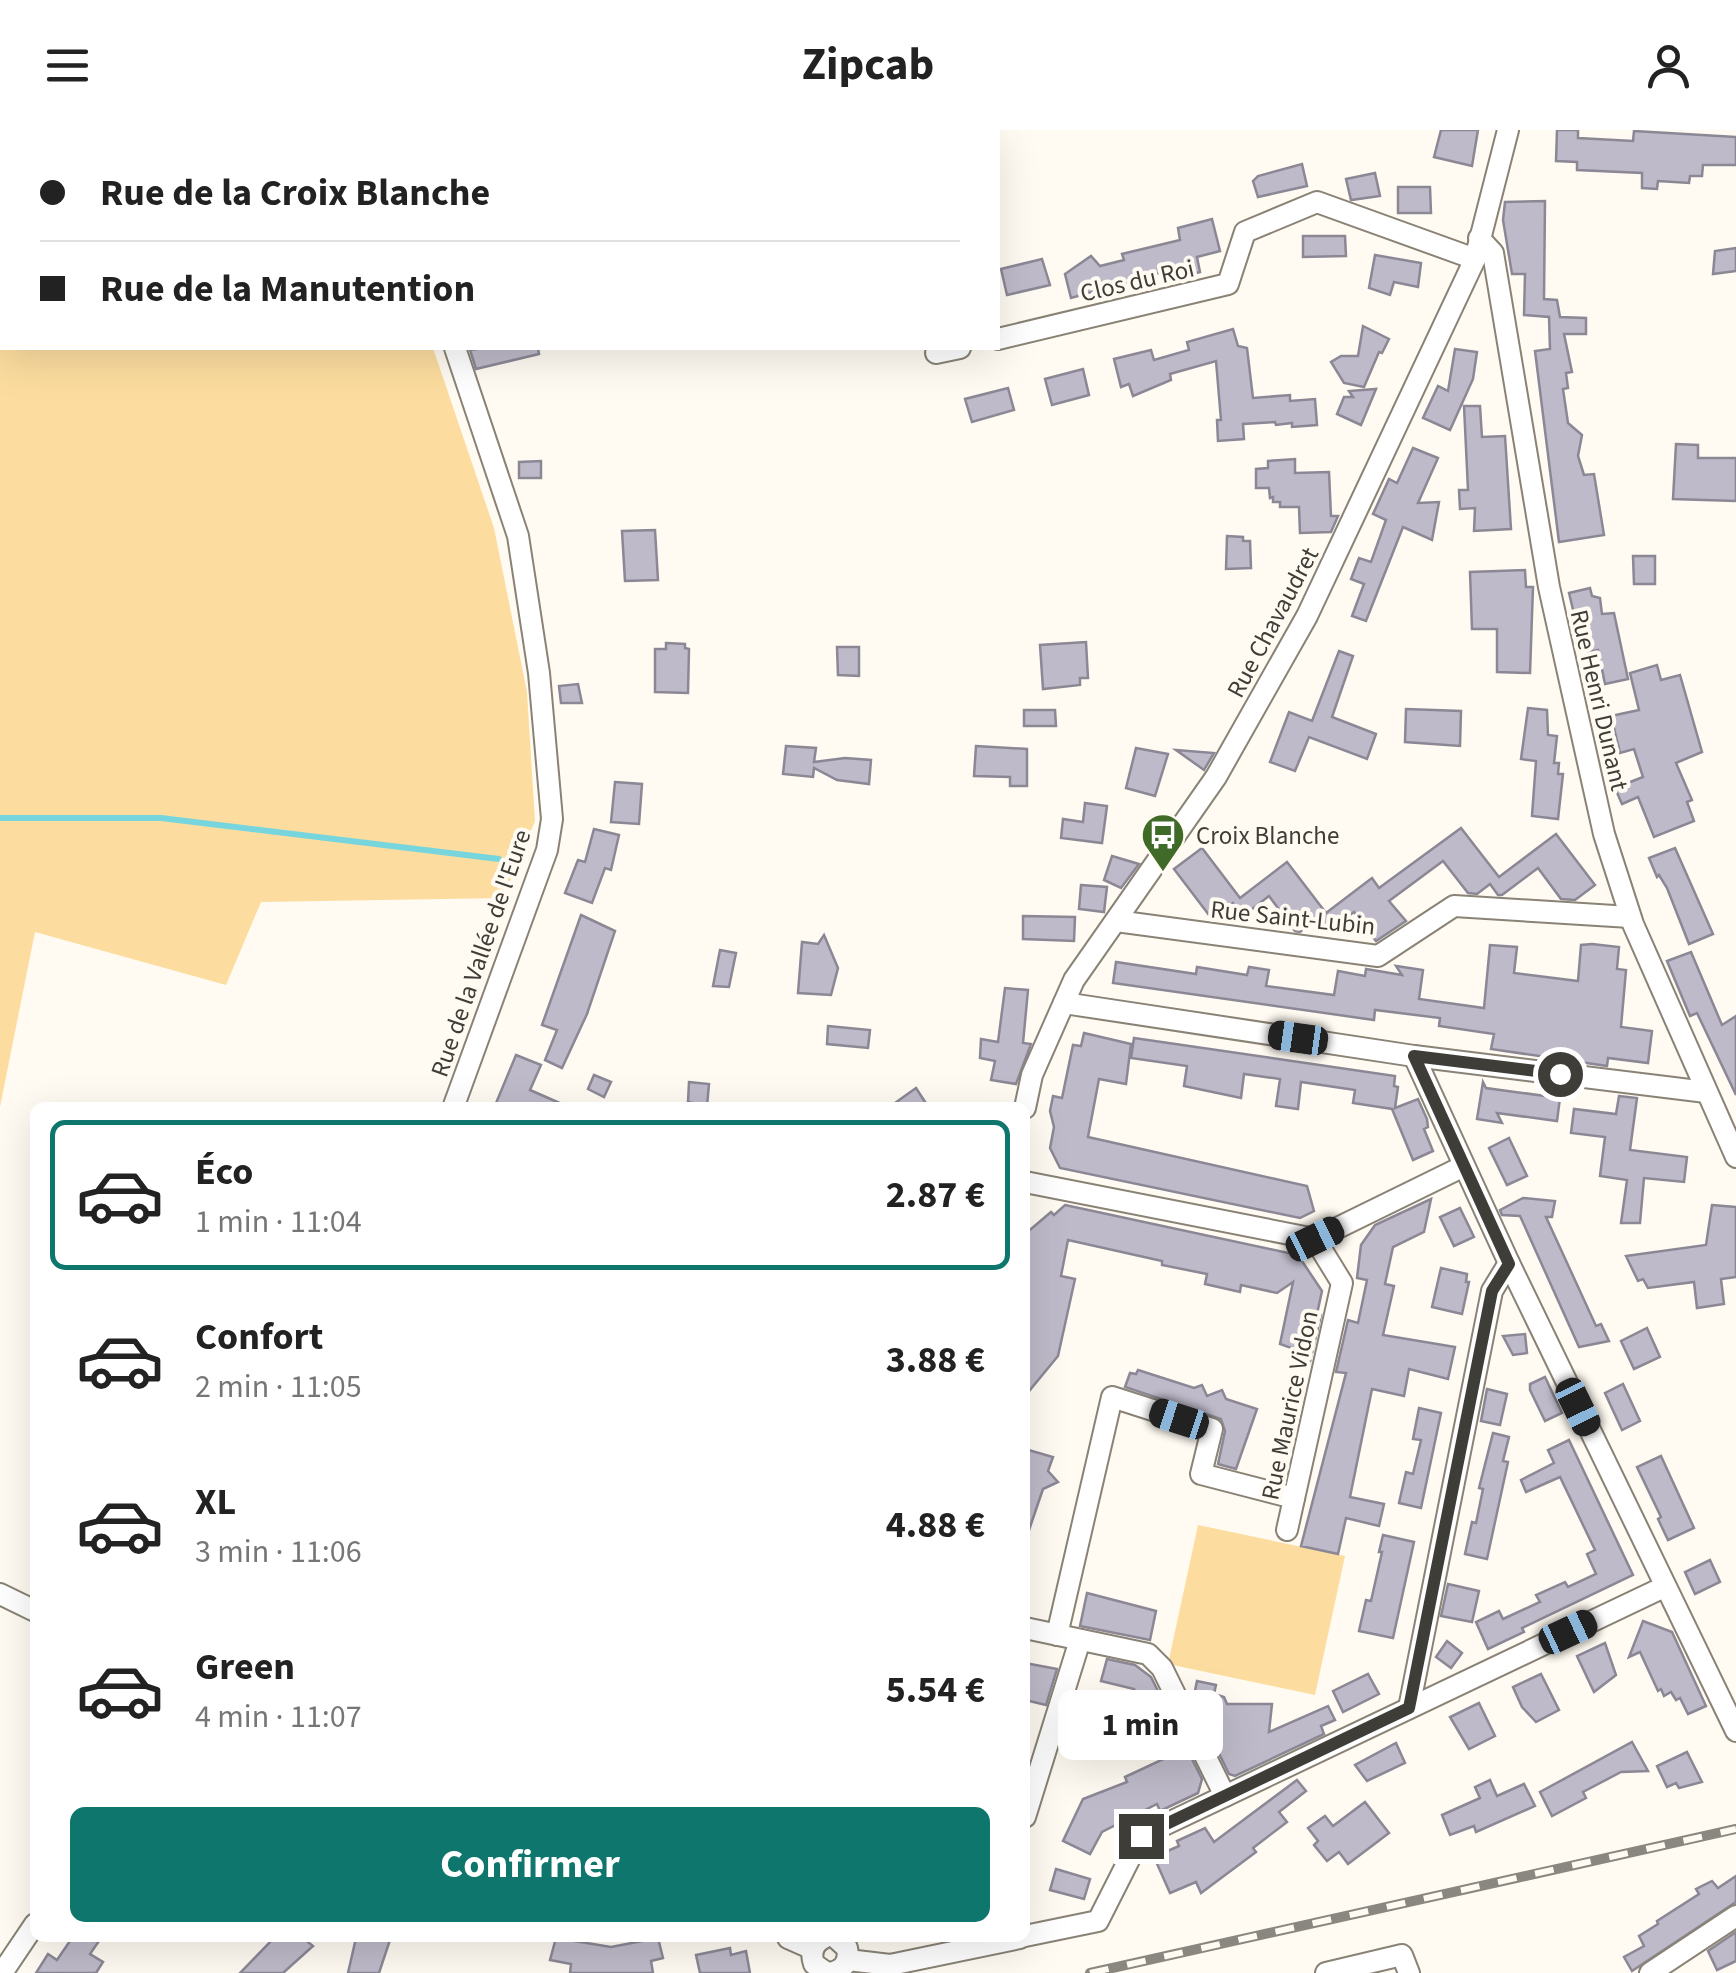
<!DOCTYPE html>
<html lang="fr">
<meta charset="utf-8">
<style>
:root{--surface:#fff;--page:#f6f6f6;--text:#222;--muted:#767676;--line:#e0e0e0;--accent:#0f766e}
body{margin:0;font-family:"Source Sans 3",sans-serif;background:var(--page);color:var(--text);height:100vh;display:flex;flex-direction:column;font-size:38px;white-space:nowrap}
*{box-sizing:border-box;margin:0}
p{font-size:32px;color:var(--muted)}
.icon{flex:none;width:55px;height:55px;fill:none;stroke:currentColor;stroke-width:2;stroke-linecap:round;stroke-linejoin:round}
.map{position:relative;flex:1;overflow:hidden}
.side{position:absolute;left:30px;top:972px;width:1000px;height:840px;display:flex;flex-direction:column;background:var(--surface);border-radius:15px;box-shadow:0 10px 40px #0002}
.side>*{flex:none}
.hud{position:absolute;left:0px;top:0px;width:1000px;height:220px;box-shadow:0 10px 40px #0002;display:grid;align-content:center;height:220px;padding:0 40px;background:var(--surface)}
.end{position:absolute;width:45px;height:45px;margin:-22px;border:12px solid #3f3d37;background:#fff;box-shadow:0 0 0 5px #fff}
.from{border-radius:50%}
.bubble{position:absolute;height:70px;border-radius:15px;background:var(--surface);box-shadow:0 10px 40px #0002;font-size:32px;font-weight:700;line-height:70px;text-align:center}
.car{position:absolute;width:30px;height:60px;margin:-30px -15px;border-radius:12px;box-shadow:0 0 8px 2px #0007;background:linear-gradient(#222 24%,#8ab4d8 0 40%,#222 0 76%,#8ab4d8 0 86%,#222 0)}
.hud b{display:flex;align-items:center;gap:35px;height:95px;font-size:38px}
.hud b+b{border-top:2px solid var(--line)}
.hud i{width:25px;height:25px;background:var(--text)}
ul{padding:18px 0 0;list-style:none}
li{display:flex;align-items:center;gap:30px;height:150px;margin:0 20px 15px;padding:0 20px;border:5px solid transparent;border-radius:15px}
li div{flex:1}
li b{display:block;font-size:38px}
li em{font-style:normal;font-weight:700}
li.on{border-color:var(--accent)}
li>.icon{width:90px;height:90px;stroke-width:1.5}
.action{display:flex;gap:20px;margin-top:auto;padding:20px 40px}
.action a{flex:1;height:115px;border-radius:15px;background:var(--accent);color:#fff;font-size:40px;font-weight:700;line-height:115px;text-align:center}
header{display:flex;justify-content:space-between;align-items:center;height:130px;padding:0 40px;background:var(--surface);font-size:45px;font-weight:700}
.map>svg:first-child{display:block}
</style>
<header><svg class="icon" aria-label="menu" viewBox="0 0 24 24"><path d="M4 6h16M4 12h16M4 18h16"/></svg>Zipcab<svg class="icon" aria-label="person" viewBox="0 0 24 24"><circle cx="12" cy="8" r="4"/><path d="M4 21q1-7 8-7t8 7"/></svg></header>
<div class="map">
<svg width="1736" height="1843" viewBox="0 0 1736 1843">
<rect width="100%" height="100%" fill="#fffbf2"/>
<g fill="#fcdd9f">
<polygon points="0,0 481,0 2,2 2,218 433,218 494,398 527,562 535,691 503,768 261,772 226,855 35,802 0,977"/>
<polygon points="1198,1395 1345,1426 1315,1565 1168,1534"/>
</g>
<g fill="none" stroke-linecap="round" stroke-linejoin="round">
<polyline stroke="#77d5de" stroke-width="6" points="0,688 161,688 499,729"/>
</g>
<g fill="#bebac9" stroke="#8b8795" stroke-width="2.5">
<polygon points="1441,0 1478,0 1472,36 1434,27"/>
<polygon points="1557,0 1578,0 1578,8 1633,11 1634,1 1736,7 1736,35 1703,35 1702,46 1690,46 1689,53 1658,51 1657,59 1642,58 1642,43 1577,40 1577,32 1556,31"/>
<polygon points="1302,34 1307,56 1258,67 1253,51 1258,46"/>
<polygon points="1375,43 1380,66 1351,70 1346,49"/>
<polygon points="1398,57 1430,57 1431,83 1398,83"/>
<polygon points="1545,71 1544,169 1557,170 1560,187 1586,188 1586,204 1564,204 1572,242 1566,243 1568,258 1563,259 1568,293 1582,305 1578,326 1584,345 1594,344 1604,405 1559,412 1535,221 1550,219 1549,187 1524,185 1525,144 1512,144 1503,90 1505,72"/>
<polygon points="1212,89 1220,121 1197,127 1200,142 1184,146 1181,137 1071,168 1065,144 1091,126 1100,136 1124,130 1122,124 1180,110 1178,98"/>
<polygon points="1303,106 1345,106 1346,126 1303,127"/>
<polygon points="1736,118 1736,141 1713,144 1715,121"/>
<polygon points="1375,125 1421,133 1418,157 1394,152 1390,165 1369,158"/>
<polygon points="1042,129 1050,155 1007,165 1001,139"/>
<polygon points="1363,196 1389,209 1382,223 1379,222 1364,257 1344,253 1331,232 1341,226 1358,226"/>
<polygon points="1233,199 1238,216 1247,218 1253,268 1290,265 1290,271 1315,269 1317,295 1292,297 1292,293 1276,295 1275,292 1243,294 1244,309 1218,311 1217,290 1221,290 1216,231 1170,244 1171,250 1133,266 1129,254 1121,257 1114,229 1151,220 1154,230 1189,220 1187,212"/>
<polygon points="483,218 538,218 539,224 476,239 470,220"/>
<polygon points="1455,219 1477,222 1473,249 1450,300 1423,288 1438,256 1448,261"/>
<polygon points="1083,239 1089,265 1052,275 1045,249"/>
<polygon points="1008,258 1014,280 972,292 965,269"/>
<polygon points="1376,259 1361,295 1337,284 1344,267 1353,267 1349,261"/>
<polygon points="1464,276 1480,276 1482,307 1505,306 1511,399 1474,401 1475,378 1460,379 1459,360 1468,360"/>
<polygon points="1676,314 1698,315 1698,328 1736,328 1736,371 1673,369"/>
<polygon points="1413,318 1438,328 1418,373 1439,372 1432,410 1403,397 1366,491 1352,486 1364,454 1351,449 1359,428 1371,432 1386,390 1373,384 1389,349 1397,353"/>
<polygon points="1295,329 1295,343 1329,342 1331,386 1338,386 1331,402 1300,403 1299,377 1280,377 1280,372 1273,372 1273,367 1270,368 1269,358 1256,358 1256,339 1268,338 1268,331"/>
<polygon points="541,331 541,348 519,348 519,332"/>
<polygon points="655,400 658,450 625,451 622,401"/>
<polygon points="1227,406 1243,407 1243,411 1250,411 1251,438 1226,439"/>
<polygon points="1633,426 1655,426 1655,454 1634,454"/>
<polygon points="1525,440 1526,457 1533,457 1530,543 1497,542 1497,499 1472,499 1470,442"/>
<polygon points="1590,458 1592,466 1600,468 1602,484 1614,483 1628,549 1605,554 1598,520 1588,522 1580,487 1575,488 1569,463"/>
<polygon points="1086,512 1088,548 1080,548 1080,555 1043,559 1040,515"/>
<polygon points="666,513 685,514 685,518 689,519 688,563 655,562 655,519 666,519"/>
<polygon points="837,517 859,517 859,546 838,545"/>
<polygon points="1339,521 1353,526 1332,587 1376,604 1367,629 1309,607 1295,641 1270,632 1289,582 1312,591"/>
<polygon points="1657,535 1661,550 1680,545 1702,622 1676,633 1692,670 1687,672 1694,691 1654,707 1638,667 1622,674 1615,658 1643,647 1634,619 1620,623 1611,586 1639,580 1630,543"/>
<polygon points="578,554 582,573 561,573 559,556"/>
<polygon points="1528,578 1547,580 1548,605 1557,606 1554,633 1559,633 1558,644 1563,644 1558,689 1532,686 1536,631 1521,629"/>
<polygon points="1406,579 1461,581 1460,616 1405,612"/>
<polygon points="1024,580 1055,580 1056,596 1024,596"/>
<polygon points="786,616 816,618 814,632 845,628 871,630 869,654 837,650 814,638 813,647 783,644"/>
<polygon points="976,616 1027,619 1027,656 1010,656 1010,647 974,646"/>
<polygon points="1136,618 1168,624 1155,666 1126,658"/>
<polygon points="1176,620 1214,623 1204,640"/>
<polygon points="615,652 642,654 639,694 611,692"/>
<polygon points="1085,673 1107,676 1102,713 1061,708 1063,689 1083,692"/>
<polygon points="1461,698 1499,747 1556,704 1595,755 1575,770 1561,769 1538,738 1502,765 1498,765 1490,754 1477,764 1468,763 1443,731 1389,771 1406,791 1376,811 1354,782 1328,801 1318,788 1300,802 1295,801 1269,766 1243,786 1233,773 1212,789 1174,739 1202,718 1240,768 1287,732 1326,783 1372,748 1379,758"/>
<polygon points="594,699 619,705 611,740 605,738 592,773 565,763 578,730 585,732"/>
<polygon points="1675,718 1713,804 1689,814 1667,758 1659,745 1657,747 1649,728"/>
<polygon points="1112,726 1139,734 1121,758 1104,750"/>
<polygon points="1081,755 1107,757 1104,782 1079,779"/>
<polygon points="581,785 615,801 587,884 562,938 545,930 557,900 542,895"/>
<polygon points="1023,786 1075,787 1074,811 1023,809"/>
<polygon points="824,805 838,838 831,865 798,863 802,812 818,814"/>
<polygon points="1592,814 1619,817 1617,839 1626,840 1621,897 1652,901 1648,933 1608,928 1607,936 1491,919 1494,904 1439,896 1440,888 1375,880 1374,890 1113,853 1116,832 1196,844 1197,837 1247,845 1249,837 1269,840 1266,856 1334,865 1338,841 1365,846 1366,839 1402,845 1396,836 1423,840 1419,869 1484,878 1490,815 1517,817 1514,843 1578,851 1581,815"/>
<polygon points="720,820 736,823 729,857 713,856"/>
<polygon points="1691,822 1722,895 1736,886 1736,965 1697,883 1690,886 1667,831"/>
<polygon points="1005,858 1028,860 1023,913 1031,914 1016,954 991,950 995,931 980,928 981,909 998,912"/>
<polygon points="828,896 870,900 868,918 827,914"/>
<polygon points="1084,903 1131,914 1126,954 1099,949 1088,1007 1307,1056 1314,1081 1300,1088 1060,1038 1050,1018 1054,997 1050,981 1053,966 1062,968 1073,915 1081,916"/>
<polygon points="1134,908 1395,946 1394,956 1398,957 1395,978 1418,969 1427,989 1428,997 1424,999 1433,1021 1413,1030 1392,979 1353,973 1355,960 1301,952 1298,979 1276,976 1280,949 1244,944 1241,968 1184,956 1187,936 1131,928"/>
<polygon points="516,925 541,935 530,960 571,978 494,978"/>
<polygon points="594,945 611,952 604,967 588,959"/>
<polygon points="689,952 709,954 707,976 688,972"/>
<polygon points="1483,952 1486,958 1560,968 1557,991 1497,983 1502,993 1477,989"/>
<polygon points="916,958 929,978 888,978"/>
<polygon points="1619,966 1637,968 1630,1020 1687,1027 1684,1052 1644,1048 1640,1093 1621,1093 1627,1050 1600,1046 1605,1007 1571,1003 1574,979 1616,984"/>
<polygon points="1509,1008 1527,1046 1507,1055 1489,1018"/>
<polygon points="1523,1068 1555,1071 1552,1087 1546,1087 1596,1196 1601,1194 1609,1211 1579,1217 1520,1086 1502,1085 1500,1080"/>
<polygon points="1431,1069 1424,1102 1393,1117 1385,1154 1394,1156 1383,1205 1455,1217 1448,1249 1409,1239 1404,1266 1372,1259 1350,1367 1384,1374 1379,1396 1346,1388 1338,1424 1301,1416 1346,1243 1336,1242 1348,1190 1358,1193 1367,1150 1357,1148 1361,1115 1375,1095"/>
<polygon points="1065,1075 1298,1125 1322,1161 1317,1184 1321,1185 1309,1236 1301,1235 1305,1223 1280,1214 1293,1152 1277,1163 1241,1155 1240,1162 1205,1154 1207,1144 1162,1135 1162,1131 1068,1110 1061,1146 1075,1149 1058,1226 1025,1266 1025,1104 1051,1082 1054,1085"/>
<polygon points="1712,1075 1736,1077 1736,1147 1721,1149 1724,1174 1697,1178 1694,1152 1648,1158 1643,1149 1638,1151 1626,1126 1706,1115"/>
<polygon points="1460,1078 1474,1107 1454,1116 1440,1087"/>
<polygon points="1441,1138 1467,1144 1466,1152 1469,1152 1462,1184 1432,1177"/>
<polygon points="1647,1198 1660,1227 1634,1239 1621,1211"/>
<polygon points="1525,1204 1527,1223 1513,1225 1503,1206"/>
<polygon points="1138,1240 1194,1258 1202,1255 1207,1266 1222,1260 1226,1269 1257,1279 1236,1339 1218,1334 1225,1301 1221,1289 1125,1257 1130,1243 1136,1244"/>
<polygon points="1545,1247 1562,1283 1545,1291 1530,1260 1530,1254"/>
<polygon points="1623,1254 1640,1291 1622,1300 1605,1263"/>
<polygon points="1487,1259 1507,1264 1500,1295 1481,1291"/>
<polygon points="1419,1278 1441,1283 1421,1378 1399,1373 1406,1342 1413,1344 1421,1310 1413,1309"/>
<polygon points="1493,1303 1509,1307 1503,1331 1508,1332 1487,1429 1465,1424 1472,1392 1476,1393 1483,1359 1479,1358"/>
<polygon points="1569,1310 1633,1445 1522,1498 1524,1502 1488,1519 1476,1492 1499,1481 1503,1489 1540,1472 1536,1465 1565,1452 1568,1457 1596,1444 1587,1424 1595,1420 1560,1347 1526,1362 1521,1350 1554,1333 1548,1320"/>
<polygon points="1025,1319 1053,1327 1048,1341 1058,1352 1043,1359 1028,1403 1025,1402"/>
<polygon points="1661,1326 1694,1398 1668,1410 1658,1389 1661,1387 1637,1337"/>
<polygon points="1383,1405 1414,1412 1393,1508 1359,1501 1366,1470 1371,1471 1382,1422 1379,1422"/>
<polygon points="1710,1430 1720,1452 1695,1464 1685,1442"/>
<polygon points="1448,1454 1479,1461 1472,1492 1441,1486"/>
<polygon points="1087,1463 1156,1481 1150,1510 1080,1496"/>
<polygon points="1643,1491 1672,1502 1706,1576 1688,1584 1680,1568 1676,1570 1671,1562 1664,1566 1661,1559 1658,1561 1640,1522 1629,1527"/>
<polygon points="1447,1511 1462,1523 1451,1538 1436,1527"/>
<polygon points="1605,1513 1616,1545 1594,1562 1577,1526"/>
<polygon points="1107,1529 1135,1535 1151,1547 1202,1649 1198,1663 1160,1681 1157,1674 1102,1702 1090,1724 1063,1711 1083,1669 1127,1652 1125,1647 1168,1627 1134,1559 1101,1551"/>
<polygon points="1025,1533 1057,1539 1046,1575 1025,1570"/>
<polygon points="1368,1544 1379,1564 1343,1582 1333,1561"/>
<polygon points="1541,1544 1559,1580 1536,1592 1522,1577 1513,1557"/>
<polygon points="1197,1551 1216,1555 1214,1564 1224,1567 1227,1574 1272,1574 1269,1602 1328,1576 1335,1590 1321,1596 1324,1604 1235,1646 1229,1644 1193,1570"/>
<polygon points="1479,1573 1495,1606 1469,1619 1450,1587"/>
<polygon points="1632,1612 1648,1641 1621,1642 1583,1662 1586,1668 1552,1686 1540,1662"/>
<polygon points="1396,1613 1405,1633 1367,1651 1355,1635"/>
<polygon points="1687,1622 1702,1652 1679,1658 1676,1653 1667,1657 1657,1636"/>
<polygon points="1297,1650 1306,1661 1279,1682 1287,1692 1253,1718 1256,1722 1201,1763 1196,1752 1170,1763 1154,1727 1179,1716 1177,1711 1205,1698 1214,1712"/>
<polygon points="1490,1650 1497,1666 1524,1654 1535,1676 1476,1702 1474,1696 1450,1705 1442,1685 1480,1668 1475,1657"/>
<polygon points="1365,1672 1389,1703 1348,1734 1339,1722 1327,1731 1314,1715 1318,1711 1308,1698 1325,1686 1333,1696"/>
<polygon points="1056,1739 1090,1749 1084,1769 1050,1760"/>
<polygon points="1736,1746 1736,1772 1632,1841 1624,1827 1644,1816 1639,1806 1658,1794 1657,1791 1699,1764 1696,1759 1712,1751 1718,1758"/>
<polygon points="1736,1802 1736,1831 1717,1840 1708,1821"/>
<polygon points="72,1808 101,1808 90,1824 103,1832 96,1843 36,1843 48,1824 57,1830"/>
<polygon points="274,1808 303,1808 313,1816 283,1843 240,1843"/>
<polygon points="356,1808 390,1810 379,1843 348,1843"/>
<polygon points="556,1808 611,1817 658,1808 663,1828 651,1831 653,1843 570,1843 571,1834 550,1830"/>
<polygon points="730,1818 731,1825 746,1821 750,1843 700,1843 696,1825"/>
</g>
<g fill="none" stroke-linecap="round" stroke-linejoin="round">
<g stroke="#898275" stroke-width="24">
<g id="minor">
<polyline points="497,2 498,0"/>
<polyline points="1479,108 1493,123 1549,457 1604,704 1633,794 1736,1027"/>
<polyline points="998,209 1228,154 1245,102 1317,72 1475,129"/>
<polyline points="936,223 960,218"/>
<polyline points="1116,791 1378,826 1454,776 1630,787"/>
<polyline points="1064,873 1414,926 1706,962"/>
<polyline points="1414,926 1509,1133 1736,1601"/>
<polyline points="453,978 547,720 552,689 539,543 518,406 455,218"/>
<polyline points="1025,978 1032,945 1074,850 1216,647 1307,486 1475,129 1508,0"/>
<polyline points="1025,1052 1315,1109 1464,1036"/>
<polyline points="1287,1400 1342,1153 1315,1109"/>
<polyline points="0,1464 35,1481"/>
<polyline points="1025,1498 1148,1524 1162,1538 1225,1666"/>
<polyline points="1057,1505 1112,1267 1212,1299 1201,1344 1294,1368"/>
<polyline points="1409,1578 1492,1161 1509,1133"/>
<polyline points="1025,1687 1080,1510"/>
<polyline points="1025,1806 1098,1791 1141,1706 1664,1457"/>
<polyline points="788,1808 813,1819"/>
<path d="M 824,1808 C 813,1813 810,1823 814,1834 L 827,1843"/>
<polyline points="848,1830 890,1835 1020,1808"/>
<polyline points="2,1843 35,1794"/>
<path d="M 829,1843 C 843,1841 850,1832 847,1818 L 836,1808"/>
<polyline points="1326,1843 1402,1825 1409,1843"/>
<polyline points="1650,1843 1736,1786"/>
</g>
</g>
<use href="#minor" stroke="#fff" stroke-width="20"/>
<g stroke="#89877f" stroke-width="10">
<polyline id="rail" points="1090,1843 1736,1699"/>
</g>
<use href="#rail" stroke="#fffbf2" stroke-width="6" stroke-dasharray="19" stroke-linecap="butt"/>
</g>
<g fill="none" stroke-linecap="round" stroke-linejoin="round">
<polyline stroke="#3f3d37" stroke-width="12" points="1141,1706 1409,1578 1492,1161 1509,1134 1414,926 1560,944"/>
</g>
<defs>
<g id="bus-pin" transform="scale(2.25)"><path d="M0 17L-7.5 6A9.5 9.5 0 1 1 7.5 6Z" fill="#3f6a27" stroke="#fffbf2"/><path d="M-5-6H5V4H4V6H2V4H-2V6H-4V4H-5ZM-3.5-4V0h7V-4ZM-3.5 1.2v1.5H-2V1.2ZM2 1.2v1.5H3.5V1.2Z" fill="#fff"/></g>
</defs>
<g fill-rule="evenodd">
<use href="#bus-pin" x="1163" y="705"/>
</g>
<g text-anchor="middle" stroke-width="8" stroke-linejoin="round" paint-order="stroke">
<g font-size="25" fill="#3f3d37" stroke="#fffbf2">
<text transform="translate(1137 150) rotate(-13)" y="9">Clos du Roi</text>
<text transform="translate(1272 492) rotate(-62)" y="9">Rue Chavaudret</text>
<text transform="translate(1600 570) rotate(77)" y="9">Rue Henri Dunant</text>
<text transform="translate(1293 787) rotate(6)" y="9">Rue Saint-Lubin</text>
<text transform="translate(480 823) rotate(-71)" y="9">Rue de la Vallée de l'Eure</text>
<text transform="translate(1289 1275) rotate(-78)" y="9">Rue Maurice Vidon</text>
</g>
<g font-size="25" fill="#3f3d37" stroke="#fffbf2" text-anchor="start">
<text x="1196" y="714">Croix Blanche</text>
</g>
</g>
</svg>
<i class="end from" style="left:1560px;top:944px"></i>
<i class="end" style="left:1141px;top:1706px"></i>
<div class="bubble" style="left:1058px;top:1560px;width:165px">1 min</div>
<i class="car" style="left:1298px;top:908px;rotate:278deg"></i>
<i class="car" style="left:1315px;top:1109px;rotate:64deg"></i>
<i class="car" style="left:1578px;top:1277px;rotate:154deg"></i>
<i class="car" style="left:1179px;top:1289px;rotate:288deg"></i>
<i class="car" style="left:1568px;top:1502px;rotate:65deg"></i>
<div class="hud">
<b><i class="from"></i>Rue de la Croix Blanche</b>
<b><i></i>Rue de la Manutention</b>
</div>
<section class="side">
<ul>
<li class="on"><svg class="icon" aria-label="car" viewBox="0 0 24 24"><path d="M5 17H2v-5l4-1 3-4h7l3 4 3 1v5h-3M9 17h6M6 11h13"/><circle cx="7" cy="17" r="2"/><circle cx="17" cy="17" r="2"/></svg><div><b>Éco</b><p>1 min · 11:04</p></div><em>2.87 €</em></li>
<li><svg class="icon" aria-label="car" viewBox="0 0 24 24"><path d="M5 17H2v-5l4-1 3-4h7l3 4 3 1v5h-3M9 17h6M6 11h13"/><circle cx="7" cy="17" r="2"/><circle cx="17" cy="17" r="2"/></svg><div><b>Confort</b><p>2 min · 11:05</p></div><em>3.88 €</em></li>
<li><svg class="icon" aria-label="car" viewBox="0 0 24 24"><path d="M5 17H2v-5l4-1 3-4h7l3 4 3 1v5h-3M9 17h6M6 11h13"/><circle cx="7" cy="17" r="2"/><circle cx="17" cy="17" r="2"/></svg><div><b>XL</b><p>3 min · 11:06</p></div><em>4.88 €</em></li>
<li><svg class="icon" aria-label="car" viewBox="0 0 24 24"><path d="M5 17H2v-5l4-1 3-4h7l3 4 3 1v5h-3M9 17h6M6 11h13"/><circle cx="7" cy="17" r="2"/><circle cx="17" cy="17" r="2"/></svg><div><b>Green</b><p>4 min · 11:07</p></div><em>5.54 €</em></li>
</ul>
<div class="action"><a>Confirmer</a></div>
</section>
</div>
